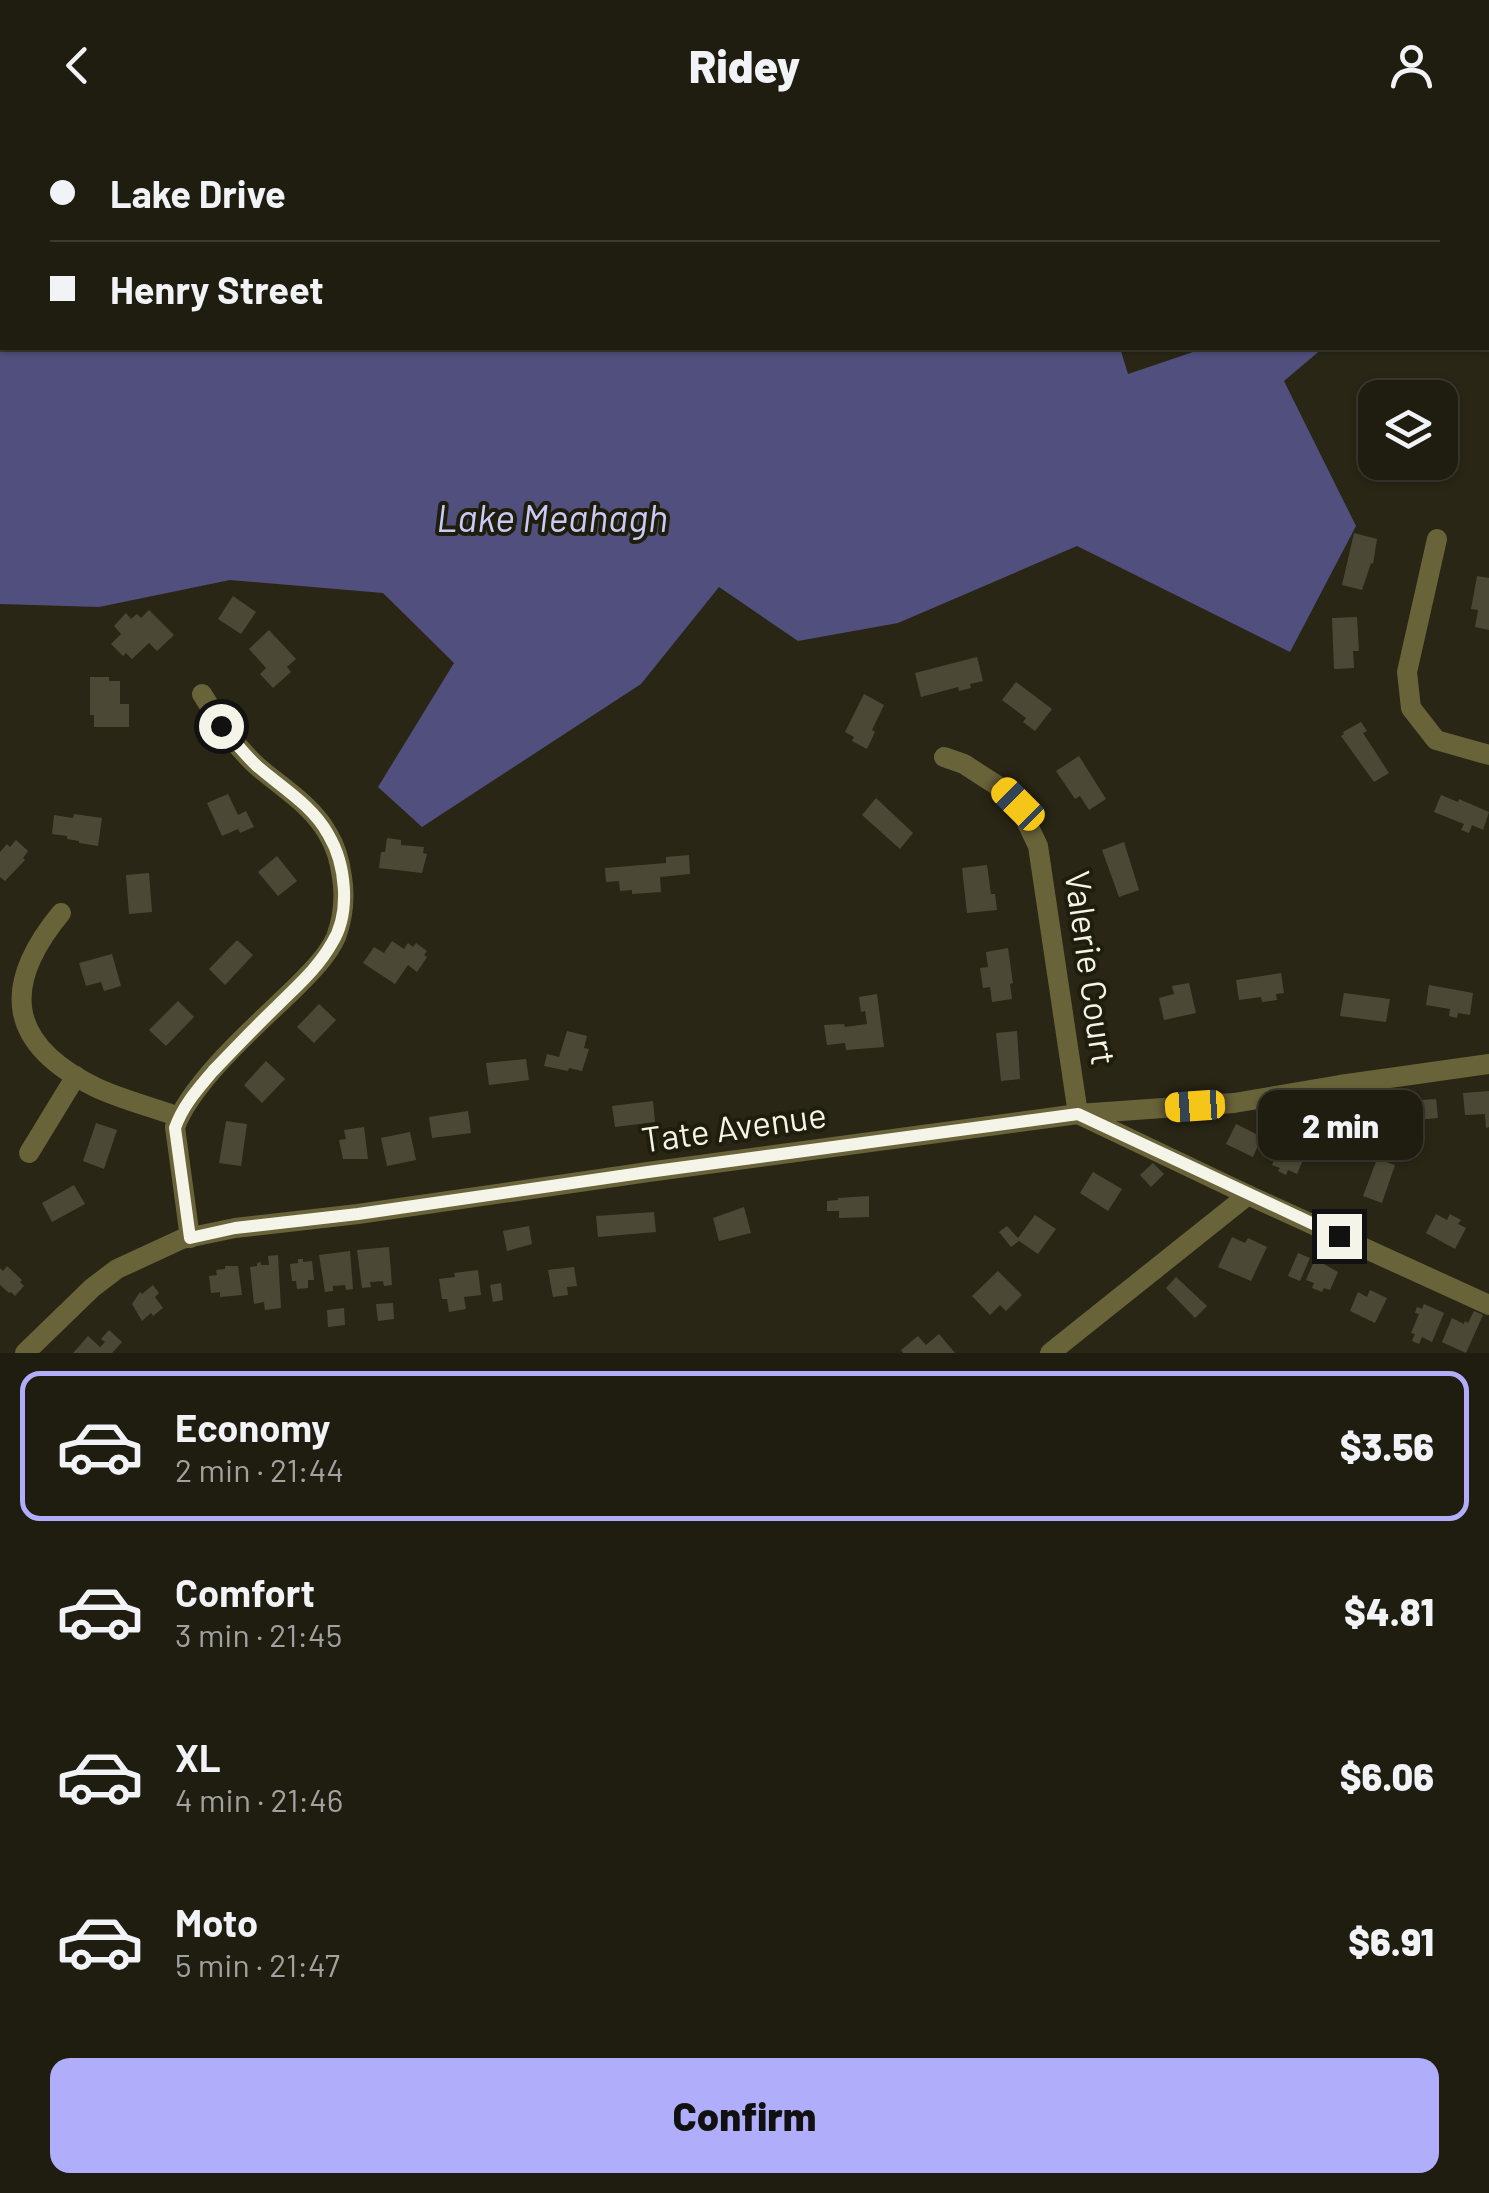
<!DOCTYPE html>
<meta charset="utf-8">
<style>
:root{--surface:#1f1c10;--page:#272519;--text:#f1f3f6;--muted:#a1a19f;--line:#3c3a30;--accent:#b0aefa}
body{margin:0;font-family:Barlow,sans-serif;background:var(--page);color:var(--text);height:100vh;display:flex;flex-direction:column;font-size:38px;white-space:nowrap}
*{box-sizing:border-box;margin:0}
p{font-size:32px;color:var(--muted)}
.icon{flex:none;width:55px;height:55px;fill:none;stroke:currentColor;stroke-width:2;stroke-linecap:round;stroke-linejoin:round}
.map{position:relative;height:1223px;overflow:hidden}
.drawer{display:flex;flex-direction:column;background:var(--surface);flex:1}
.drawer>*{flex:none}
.hud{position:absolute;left:0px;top:0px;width:1490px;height:220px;box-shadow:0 2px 8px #0004,0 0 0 2px var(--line);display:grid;align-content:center;height:220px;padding:0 50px;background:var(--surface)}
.fabs{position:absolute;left:1358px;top:250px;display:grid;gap:20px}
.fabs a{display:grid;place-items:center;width:100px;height:100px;border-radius:20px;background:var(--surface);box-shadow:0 2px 8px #0004,0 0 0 2px var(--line);font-size:50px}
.end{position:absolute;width:45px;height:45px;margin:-22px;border:12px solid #f5f4e9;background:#111;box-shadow:0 0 0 5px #111}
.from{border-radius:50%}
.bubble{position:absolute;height:70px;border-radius:20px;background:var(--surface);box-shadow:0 2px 8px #0004,0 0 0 2px var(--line);font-size:32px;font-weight:800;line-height:70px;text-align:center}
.car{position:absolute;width:30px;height:60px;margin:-30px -15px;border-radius:12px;box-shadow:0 0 8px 2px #0007;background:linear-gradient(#f5c518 24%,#345 0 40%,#f5c518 0 76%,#345 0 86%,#f5c518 0)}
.hud b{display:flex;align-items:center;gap:35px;height:95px;font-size:38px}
.hud b+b{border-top:2px solid var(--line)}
.hud i{width:25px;height:25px;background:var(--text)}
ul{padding:18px 0 0;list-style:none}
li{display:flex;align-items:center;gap:30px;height:150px;margin:0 20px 15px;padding:0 30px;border:5px solid transparent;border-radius:20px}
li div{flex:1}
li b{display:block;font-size:38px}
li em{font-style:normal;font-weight:800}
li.current{border-color:var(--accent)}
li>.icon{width:90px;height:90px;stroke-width:1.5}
.primary-button{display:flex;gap:20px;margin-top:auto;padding:20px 50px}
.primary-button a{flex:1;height:115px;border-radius:20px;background:var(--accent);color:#111;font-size:40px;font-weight:800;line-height:115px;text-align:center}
header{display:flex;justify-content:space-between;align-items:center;height:130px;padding:0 50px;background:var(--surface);font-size:45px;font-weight:800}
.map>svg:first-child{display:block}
</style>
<header><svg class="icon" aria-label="back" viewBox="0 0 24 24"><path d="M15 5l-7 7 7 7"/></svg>Ridey<svg class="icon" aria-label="person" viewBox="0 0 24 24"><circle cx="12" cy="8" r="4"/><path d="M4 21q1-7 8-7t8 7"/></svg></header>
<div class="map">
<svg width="1489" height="1223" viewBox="0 0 1489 1223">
<rect width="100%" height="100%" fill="#292616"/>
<g fill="#514f7d">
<polygon points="0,0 245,0 250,2 2,2 2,218 1120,218 1128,244 1196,221 1198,218 1323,218 1284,251 1356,396 1290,522 1077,416 898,493 798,511 719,457 641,554 422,697 378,657 454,533 383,463 230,450 99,477 0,474"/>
<polygon points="267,0 1106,0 1109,2 263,2"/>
</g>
<g fill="#4b4936">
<polygon points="1445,286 1453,312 1442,316 1440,314 1440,288"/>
<polygon points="1354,403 1377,409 1373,434 1371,433 1362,460 1342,455"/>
<polygon points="1477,446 1489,448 1489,500 1475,497 1478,480 1471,479"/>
<polygon points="233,466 256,482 241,504 218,489"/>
<polygon points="149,480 174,505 157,521 149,513 132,529 126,523 123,526 111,514 121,504 114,496 126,483 131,489 137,484 141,488"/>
<polygon points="1357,487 1359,521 1353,521 1354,538 1334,539 1332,488"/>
<polygon points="269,500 296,529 287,537 291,542 273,558 260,544 266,538 249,519"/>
<polygon points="977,527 983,551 970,554 971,558 959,561 958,557 921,567 915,543"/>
<polygon points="90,547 109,547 109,551 120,551 120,574 129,574 129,597 94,597 94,585 90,585"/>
<polygon points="1016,552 1052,579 1035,601 1023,592 1026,588 1002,570"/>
<polygon points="864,564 884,575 872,600 875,602 867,619 852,611 854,607 845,602"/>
<polygon points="1361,592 1367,601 1363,603 1389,643 1374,652 1341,606 1344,604 1343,602"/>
<polygon points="1079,626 1106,669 1089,680 1080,666 1075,669 1056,641"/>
<polygon points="228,664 238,685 246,681 254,697 240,703 238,699 222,706 207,673"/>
<polygon points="1441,665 1458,672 1459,669 1489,682 1483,700 1472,695 1469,703 1461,700 1464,694 1434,682"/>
<polygon points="876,668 913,703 900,719 862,685"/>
<polygon points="74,684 102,688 98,716 79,713 79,711 67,709 67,706 52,704 54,685 73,688"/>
<polygon points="387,708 401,710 401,715 424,717 423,723 427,724 422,743 379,738 381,722 385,722"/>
<polygon points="16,710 28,721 23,728 25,730 5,751 0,747 0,722 7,714 10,717"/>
<polygon points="1124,712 1139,760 1119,767 1102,720"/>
<polygon points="689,725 690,744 660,747 661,762 632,764 632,760 620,761 619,751 606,752 605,738 666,733 666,727"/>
<polygon points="277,726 297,751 278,766 258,742"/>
<polygon points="987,735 991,764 995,764 997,780 967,783 962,738"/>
<polygon points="149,743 152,782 129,784 126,745"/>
<polygon points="237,810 253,825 225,855 209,839"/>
<polygon points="392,811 404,819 408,813 413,817 416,813 427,821 424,825 427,827 417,842 408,835 395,854 363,833 374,817 384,823"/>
<polygon points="1008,818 1013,853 1010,854 1012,869 992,872 990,857 983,858 980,838 988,837 986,822"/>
<polygon points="112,824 121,856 104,861 101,852 86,856 79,833"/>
<polygon points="1281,843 1284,863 1276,864 1277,870 1262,872 1261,867 1239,870 1236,850"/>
<polygon points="1189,853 1196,883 1164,890 1159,868 1174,864 1172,856"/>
<polygon points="1429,855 1473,863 1470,885 1458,883 1457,888 1449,886 1450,879 1426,875"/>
<polygon points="1344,863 1390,869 1386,892 1340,886"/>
<polygon points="877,864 884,917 846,920 845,913 827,915 824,895 844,894 845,897 867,894 865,881 861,882 859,867"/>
<polygon points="178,871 194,887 166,916 149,900"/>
<polygon points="319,874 336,890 314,913 297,897"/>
<polygon points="567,901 587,906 584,918 589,919 582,941 569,938 568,941 544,936 547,924 559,927"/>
<polygon points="1017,901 1020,949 1001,951 996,903"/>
<polygon points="526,929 529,950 489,955 486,933"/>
<polygon points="266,931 285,949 262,973 244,955"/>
<polygon points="1489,961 1489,997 1486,998 1485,984 1465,985 1463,963"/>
<polygon points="1436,969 1438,988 1407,991 1405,971"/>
<polygon points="653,971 655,992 615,997 612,976"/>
<polygon points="468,981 471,1003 432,1008 429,987"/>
<polygon points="1327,986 1362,997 1356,1016 1321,1005"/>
<polygon points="1374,989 1390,995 1384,1012 1368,1006"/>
<polygon points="226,991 247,994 241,1036 219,1033"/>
<polygon points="96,993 117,1000 104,1039 83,1031"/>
<polygon points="1236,994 1262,1007 1253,1027 1226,1014"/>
<polygon points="364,997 368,1029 343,1029 339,1010 346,1009 344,1000"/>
<polygon points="410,1002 416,1030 387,1036 381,1008"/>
<polygon points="1282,1013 1306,1023 1297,1044 1288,1040 1286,1045 1278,1041 1280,1038 1272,1035"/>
<polygon points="1377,1029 1395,1035 1382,1073 1363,1066"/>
<polygon points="1153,1033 1164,1044 1151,1057 1140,1045"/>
<polygon points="1093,1042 1122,1059 1108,1081 1080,1063"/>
<polygon points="74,1055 85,1074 52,1092 42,1073"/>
<polygon points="869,1066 869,1087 839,1088 839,1081 827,1081 827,1071 838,1070 838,1068"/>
<polygon points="744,1077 751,1103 719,1111 713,1088"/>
<polygon points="654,1082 656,1102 598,1107 596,1086"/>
<polygon points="1436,1084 1447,1090 1450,1084 1461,1090 1458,1094 1466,1098 1455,1119 1426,1103"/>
<polygon points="1035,1085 1056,1099 1038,1124 1019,1111 1011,1117 999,1102 1007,1096 1018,1108"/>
<polygon points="529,1096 532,1114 507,1121 503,1101"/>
<polygon points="1232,1107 1245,1113 1248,1108 1267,1117 1251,1151 1218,1137"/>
<polygon points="389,1117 392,1155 384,1156 383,1151 370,1152 371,1157 362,1158 357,1120"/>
<polygon points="350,1121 353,1159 346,1160 345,1155 333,1156 333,1161 325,1162 319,1125"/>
<polygon points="1298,1123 1310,1128 1300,1151 1288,1146"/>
<polygon points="278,1125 281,1178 265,1180 264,1172 254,1174 250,1137 257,1136 257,1133 261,1132 261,1135 269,1135 268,1126"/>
<polygon points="298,1129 303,1129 303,1132 312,1131 314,1150 308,1150 308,1158 297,1159 296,1151 292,1151 290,1134 298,1133"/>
<polygon points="1315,1129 1338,1142 1330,1160 1324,1158 1322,1162 1312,1158 1314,1153 1306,1150"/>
<polygon points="7,1136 22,1150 20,1152 24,1156 15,1166 11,1162 9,1163 0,1155 0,1138 3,1141"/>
<polygon points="225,1136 238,1136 242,1165 220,1167 220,1162 211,1163 209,1146 217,1145 216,1140 225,1139"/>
<polygon points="574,1137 577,1156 567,1157 568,1165 553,1167 548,1140"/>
<polygon points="478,1140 481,1165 464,1167 466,1179 449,1182 447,1169 442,1169 439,1149 455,1147 454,1143"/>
<polygon points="998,1141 1022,1165 1006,1181 1000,1175 990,1185 972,1166"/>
<polygon points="1176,1147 1207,1176 1195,1188 1166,1158"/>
<polygon points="501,1153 503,1170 493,1172 490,1155"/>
<polygon points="153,1155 159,1163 155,1167 163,1178 153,1186 151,1183 142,1191 132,1174 140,1162 142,1164"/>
<polygon points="1370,1160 1387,1168 1375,1193 1350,1181 1358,1162 1367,1167"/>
<polygon points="393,1173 394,1189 378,1191 376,1174"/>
<polygon points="1424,1174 1444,1183 1432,1212 1422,1207 1419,1214 1412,1211 1415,1204 1411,1203 1419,1184 1415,1183 1417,1177 1422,1179"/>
<polygon points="344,1178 345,1195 328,1197 327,1180"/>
<polygon points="1474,1181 1483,1185 1466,1223 1442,1212 1452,1188 1464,1194 1465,1191 1468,1193"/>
<polygon points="109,1200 122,1212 112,1223 73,1223 88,1206 100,1217 105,1212 101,1209"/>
<polygon points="939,1204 955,1223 903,1223 901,1220 918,1206 926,1215"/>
</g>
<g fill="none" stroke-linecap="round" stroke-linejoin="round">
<g stroke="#696339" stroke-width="20">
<polyline points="1465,0 1469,2"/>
<polyline points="1488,13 1489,13"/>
<polyline points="1437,409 1407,542 1411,578 1436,610 1489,625"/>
<polyline points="944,627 964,634 1001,658 1018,674 1038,716 1078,984 1248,1065 1489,1175"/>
<path d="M 61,783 C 0,857 8,915 97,958 C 123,970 152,977 179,987"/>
<polyline points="29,1023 76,946"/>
<path d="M 190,1108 L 175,997 C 192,951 257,895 293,860 C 309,844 327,827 336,807 C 343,788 345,766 342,747 C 340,732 336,717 328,704 C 312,675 281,657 257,636 C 234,615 218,590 202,564"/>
<polyline points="25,1223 92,1158 117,1139 182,1109 235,1098 358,1084 648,1042 1078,984 1234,973 1340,955 1489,934"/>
<polyline points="1050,1223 1248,1065"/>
</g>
</g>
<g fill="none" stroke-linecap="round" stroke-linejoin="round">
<path stroke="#f5f4e9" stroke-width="12" d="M 221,596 C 233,609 244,624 257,636 C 281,657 312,675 328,704 C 346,734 351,783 332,813 C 318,838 297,856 277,876 C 255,897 234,919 213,941 C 198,959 183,975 175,998 L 190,1108 L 235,1098 L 358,1084 L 648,1042 L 1078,984 L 1339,1106"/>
</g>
<g text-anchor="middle" stroke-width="8" stroke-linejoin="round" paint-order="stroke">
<g font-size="35" fill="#f5f4e9" stroke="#1f1d0c">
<text transform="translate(1090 838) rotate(82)" y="12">Valerie Court</text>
<text transform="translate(734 998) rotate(-8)" y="12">Tate Avenue</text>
</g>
<g font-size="38" font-style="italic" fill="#cacaf8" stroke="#1f1d0c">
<text x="552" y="402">Lake Meahagh</text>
</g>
</g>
</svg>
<div class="fabs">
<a><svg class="icon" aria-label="layers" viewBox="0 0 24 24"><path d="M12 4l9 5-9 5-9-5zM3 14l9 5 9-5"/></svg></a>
</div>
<i class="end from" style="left:221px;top:596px"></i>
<i class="end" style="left:1339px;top:1106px"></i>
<div class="bubble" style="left:1258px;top:960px;width:165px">2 min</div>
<i class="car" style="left:1018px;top:674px;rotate:315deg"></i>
<i class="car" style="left:1195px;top:976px;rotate:266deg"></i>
<div class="hud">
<b><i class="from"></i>Lake Drive</b>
<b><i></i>Henry Street</b>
</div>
</div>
<section class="drawer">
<ul>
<li class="current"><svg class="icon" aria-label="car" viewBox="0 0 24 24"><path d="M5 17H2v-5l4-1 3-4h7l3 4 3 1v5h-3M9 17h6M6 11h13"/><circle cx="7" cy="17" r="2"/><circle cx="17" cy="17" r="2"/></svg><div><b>Economy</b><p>2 min · 21:44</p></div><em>$3.56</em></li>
<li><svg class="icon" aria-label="car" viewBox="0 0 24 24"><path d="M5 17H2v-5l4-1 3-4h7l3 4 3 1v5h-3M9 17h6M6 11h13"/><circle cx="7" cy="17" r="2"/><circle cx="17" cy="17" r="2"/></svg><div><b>Comfort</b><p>3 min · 21:45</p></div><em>$4.81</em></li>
<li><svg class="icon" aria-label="car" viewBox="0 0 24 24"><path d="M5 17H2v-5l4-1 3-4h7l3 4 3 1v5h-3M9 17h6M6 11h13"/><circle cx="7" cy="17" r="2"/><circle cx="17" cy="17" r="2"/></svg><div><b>XL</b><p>4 min · 21:46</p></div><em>$6.06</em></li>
<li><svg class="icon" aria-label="car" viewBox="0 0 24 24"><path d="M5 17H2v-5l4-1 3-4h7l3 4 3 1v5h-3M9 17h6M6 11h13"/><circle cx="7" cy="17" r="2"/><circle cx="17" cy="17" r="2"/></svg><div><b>Moto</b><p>5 min · 21:47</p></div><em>$6.91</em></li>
</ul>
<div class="primary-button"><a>Confirm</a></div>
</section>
